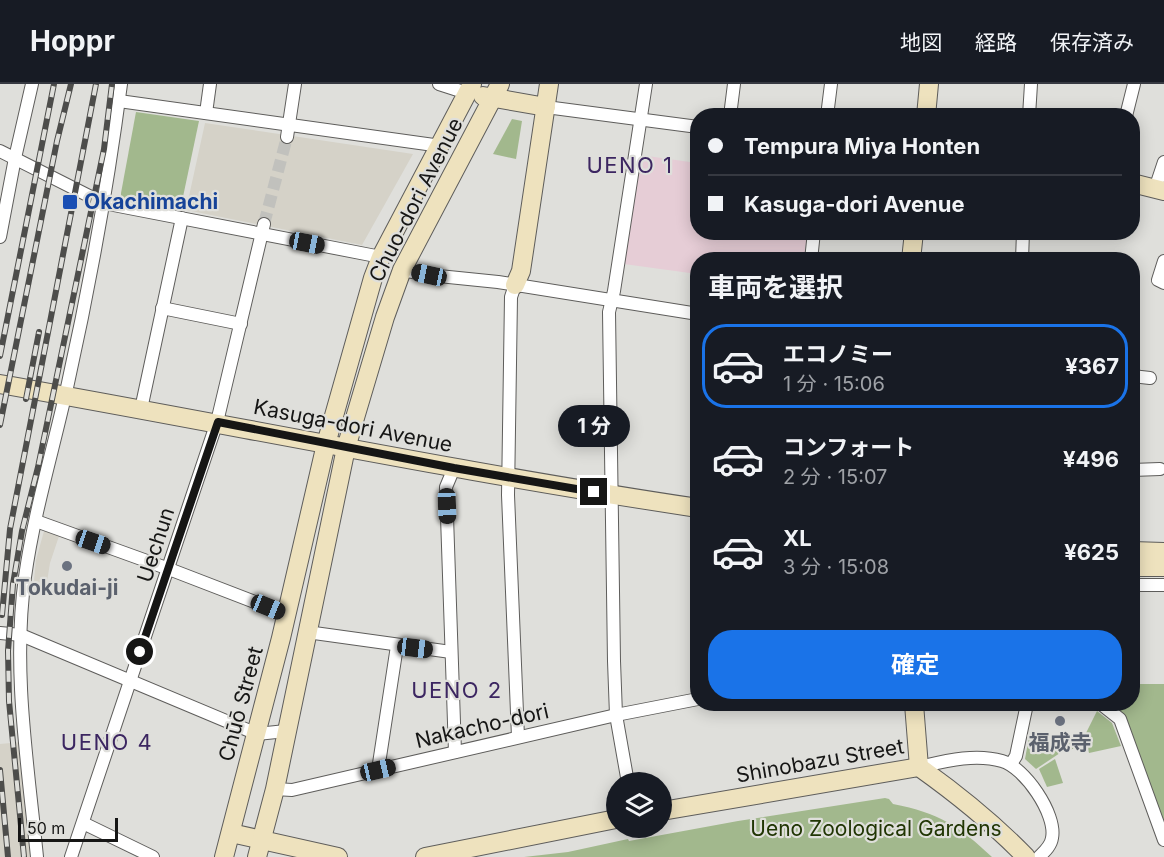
<!DOCTYPE html>
<html lang="ja">
<meta charset="utf-8">
<style>
:root{--surface:#171b24;--page:#20242c;--text:#f1f3f6;--muted:#9ea1a6;--line:#363941;--accent:#1a73e8}
body{margin:0;font-family:Inter,"Noto Sans JP",sans-serif;background:var(--page);color:var(--text);height:100vh;display:flex;flex-direction:column;font-size:22px;white-space:nowrap}
*{box-sizing:border-box;margin:0}
p{font-size:20px;color:var(--muted)}
.icon{flex:none;width:33px;height:33px;fill:none;stroke:currentColor;stroke-width:2;stroke-linecap:round;stroke-linejoin:round}
.map{position:relative;flex:1;overflow:hidden}
.drawer{position:absolute;left:690px;top:168px;width:450px;height:459px;display:flex;flex-direction:column;background:var(--surface);border-radius:24px;box-shadow:0 3px 15px #0003}
.drawer>*{flex:none}
.guide{position:absolute;left:690px;top:24px;width:450px;height:132px;border-radius:24px;box-shadow:0 3px 15px #0003;display:grid;align-content:center;height:132px;padding:0 18px;background:var(--surface)}
.tools{position:absolute;left:606px;top:688px;display:grid;gap:12px}
.tools a{display:grid;place-items:center;width:66px;height:66px;border-radius:50%;background:var(--surface);box-shadow:0 3px 15px #0003;font-size:30px}
.scale{position:absolute;left:18px;bottom:15px;width:100px;box-sizing:border-box;padding-left:6px;border:3px solid #161615;border-top:0;font-size:16px;line-height:21px;white-space:nowrap;color:#161615;-webkit-text-stroke:4px #dfdfdb;paint-order:stroke}
.end{position:absolute;width:27px;height:27px;margin:-14px;border:8px solid #161615;background:#fff;box-shadow:0 0 0 3px #fff}
.from{border-radius:50%}
.bubble{position:absolute;height:42px;border-radius:21px;background:var(--surface);box-shadow:0 3px 15px #0003;font-size:20px;font-weight:700;line-height:42px;text-align:center}
.car{position:absolute;width:18px;height:36px;margin:-18px -9px;border-radius:8px;box-shadow:0 0 4px 2px #0007;background:linear-gradient(#222 24%,#8ab4d8 0 40%,#222 0 76%,#8ab4d8 0 86%,#222 0)}
.guide b{display:flex;align-items:center;gap:21px;height:57px;font-size:22px}
.guide b+b{border-top:2px solid var(--line)}
.guide i{width:15px;height:15px;background:var(--text)}
ul{padding:0;list-style:none}
li{display:flex;align-items:center;gap:18px;height:84px;margin:0 12px 9px;padding:0 6px;border:3px solid transparent;border-radius:24px}
li div{flex:1}
li b{display:block;font-size:22px}
li em{font-style:normal;font-weight:700}
li.current{border-color:var(--accent)}
li>.icon{width:54px;height:54px;stroke-width:1.5}
h2{padding:0 18px;font-size:27px;line-height:72px}
.primary-button{display:flex;gap:12px;margin-top:auto;padding:12px 18px}
.primary-button a{flex:1;height:69px;border-radius:24px;background:var(--accent);color:#fff;font-size:24px;font-weight:700;line-height:69px;text-align:center}
header{display:flex;align-items:center;gap:36px;box-sizing:border-box;height:84px;padding:0 30px;background:var(--surface);border-bottom:2px solid var(--line)}
header strong{font-size:28px}
nav{display:flex;gap:33px;margin-inline-start:auto;font-size:21px}
.map>svg:first-child{display:block}
</style>
<header>
<strong>Hoppr</strong>
<nav><a>地図</a><a>経路</a><a>保存済み</a></nav>
</header>
<div class="map">
<svg width="1164" height="773" viewBox="0 0 1164 773">
<rect width="100%" height="100%" fill="#dfdfdb"/>
<g fill="#d5d2c8">
<polygon points="205,39 413,70 362,161 186,126"/>
<polygon points="44,447 59,452 50,479 45,510 33,506 36,476"/>
<polygon points="21,658 31,773 0,773 0,660"/>
</g>
<polygon fill="#e6cdd6" points="640,71 697,79 698,148 807,149 804,175 698,176 697,190 624,180"/>
<g fill="#a2b88d">
<polygon points="136,28 199,37 180,127 121,115 121,109"/>
<polygon points="512,35 522,37 516,75 493,70"/>
<polygon points="1133,600 1164,600 1164,739 1125,631 1110,620 1132,620"/>
<polygon points="1097,627 1112,639 1121,662 1089,669 1087,661 1065,667 1070,657 1084,653"/>
<polygon points="1029,653 1060,669 1036,685 1025,675"/>
<polygon points="1055,675 1063,699 1047,703 1039,685"/>
<path d="M 885,714 L 889,715 L 893,720 C 939,729 959,742 992,773 L 524,773 L 568,768 L 628,755 L 629,757 L 738,737 Z"/>
</g>
<g fill="none" stroke-linecap="round" stroke-linejoin="round">
<polyline stroke="#c1c1bd" stroke-width="12" stroke-dasharray="12 6" stroke-linecap="butt" points="264,140 287,53"/>
<g stroke="#5e5d5b" stroke-width="14">
<g id="street">
<polyline points="439,0 467,9"/>
<polyline points="119,17 441,62"/>
<polyline points="546,23 698,43"/>
<polyline points="206,29 210,0"/>
<polyline points="730,32 734,0"/>
<polyline points="827,32 831,0"/>
<polyline points="1029,32 1031,0"/>
<polyline points="1126,32 1134,0"/>
<polyline points="287,53 295,0"/>
<polyline points="0,67 103,119 381,173"/>
<polyline points="1155,105 1164,78"/>
<polyline points="0,153 15,74 32,0"/>
<polyline points="811,176 814,148"/>
<polyline points="1022,176 1023,148"/>
<polyline points="1164,177 1158,196 1164,199"/>
<polyline points="402,186 429,191 498,198 698,230"/>
<polyline points="515,201 511,213 508,411 518,653"/>
<polyline points="162,224 241,240"/>
<polyline points="1132,292 1150,294"/>
<polyline points="141,325 182,134"/>
<polyline points="454,384 446,403 455,668"/>
<polyline points="1132,386 1160,385"/>
<polyline points="36,437 169,485 286,530"/>
<polyline points="1132,501 1164,501"/>
<polyline points="307,548 451,568"/>
<polyline points="0,549 21,551 257,650 286,647"/>
<polyline points="1101,620 1120,635 1164,756"/>
<polyline points="1011,680 1016,672 1027,620"/>
<path d="M 919,683 C 945,677 975,669 1002,677 C 1024,683 1057,730 1052,754 C 1051,762 1044,768 1039,773"/>
<polyline points="378,686 397,562"/>
<polyline points="628,699 616,631 614,577 609,228 614,207 646,0"/>
<polyline points="275,705 292,706 616,631 698,615"/>
<polyline points="83,739 153,773"/>
<path d="M 37,773 C 28,681 12,586 25,493 C 34,428 54,363 68,299 C 90,200 108,100 121,0"/>
<polyline points="71,773 217,338 264,140"/>
</g>
</g>
<g stroke="#5e5d5b" stroke-width="20">
<g id="secondary">
<polyline points="483,12 546,23"/>
<polyline points="926,32 929,0"/>
<polyline points="1132,99 1164,107"/>
<polyline points="911,176 914,148"/>
<polyline points="515,201 521,187 549,0"/>
<path d="M 0,300 C 233,341 464,389 698,424"/>
<polyline points="1132,467 1164,468"/>
<polyline points="1132,483 1164,483"/>
<polyline points="914,620 919,683"/>
<path d="M 662,727 L 919,683 C 957,710 993,739 1026,773"/>
<polyline points="231,749 338,773"/>
<polyline points="224,773 281,554 326,360 373,194 381,173 472,0"/>
<polyline points="257,773 275,705 346,364 385,233 402,186 500,0"/>
<polyline points="425,773 616,735"/>
</g>
</g>
<use href="#street" stroke="#fff" stroke-width="12"/>
<use href="#secondary" stroke="#eee2be" stroke-width="18"/>
<g stroke="#4d4d4b" stroke-width="6">
<g id="rail">
<polyline points="0,272 54,0"/>
<polyline points="26,315 39,248"/>
<polyline points="0,341 57,57 71,0"/>
<polyline points="2,531 10,445 96,0"/>
<polyline points="0,686 8,773"/>
<polyline points="24,773 9,617 8,567 13,500 22,447 38,383 104,65 112,0"/>
</g>
</g>
<use href="#rail" stroke="#dfdfdb" stroke-width="4" stroke-dasharray="11" stroke-linecap="butt"/>
</g>
<g fill="none" stroke-linecap="round" stroke-linejoin="round">
<polyline stroke="#161615" stroke-width="8" points="140,568 218,338 454,384 594,408"/>
</g>
<rect fill="#1a4fb4" stroke="#dfdfdb" stroke-width="2" x="62" y="110" width="16" height="16" rx="3"/>
<g fill="#6b7280" stroke="#dfdfdb" stroke-width="2">
<circle cx="67" cy="482" r="6"/>
<circle cx="1060" cy="637" r="6"/>
</g>
<g text-anchor="middle" stroke-width="4.5" stroke-linejoin="round" paint-order="stroke">
<g font-size="21" fill="#161615" stroke="#dfdfdb">
<text transform="translate(416 116) rotate(-63)" y="7">Chuo-dori Avenue</text>
<text transform="translate(353 342) rotate(11)" y="7">Kasuga-dori Avenue</text>
<text transform="translate(156 461) rotate(-72)" y="7">Uechun</text>
<text transform="translate(241 620) rotate(-75)" y="7">Chūō Street</text>
<text transform="translate(482 642) rotate(-13)" y="7">Nakacho-dori</text>
<text transform="translate(820 677) rotate(-10)" y="7">Shinobazu Street</text>
</g>
<g font-size="21" font-weight="bold" fill="#164399" stroke="#dfdfdb" text-anchor="start">
<text x="84" y="125">Okachimachi</text>
</g>
<g font-size="21" font-weight="bold" fill="#5b616d" stroke="#dfdfdb">
<text x="67" y="511">Tokudai-ji</text>
<text x="1060" y="666">福成寺</text>
</g>
<g font-size="21" fill="#213604" stroke="#dfdfdb">
<text x="876" y="752">Ueno Zoological Gardens</text>
</g>
<g font-size="22" letter-spacing="1.5" fill="#3c2661" stroke="#dfdfdb">
<text x="630" y="89">UENO 1</text>
<text x="457" y="614">UENO 2</text>
<text x="107" y="666">UENO 4</text>
</g>
</g>
</svg>
<div class="tools">
<a><svg class="icon" aria-label="layers" viewBox="0 0 24 24"><path d="M12 4l9 5-9 5-9-5zM3 14l9 5 9-5"/></svg></a>
</div>
<div class="scale">50 m</div>
<i class="end from" style="left:140px;top:568px"></i>
<i class="end" style="left:594px;top:408px"></i>
<div class="bubble" style="left:558px;top:321px;width:72px">1 分</div>
<i class="car" style="left:307px;top:159px;rotate:101deg"></i>
<i class="car" style="left:429px;top:191px;rotate:282deg"></i>
<i class="car" style="left:447px;top:422px;rotate:178deg"></i>
<i class="car" style="left:93px;top:458px;rotate:109deg"></i>
<i class="car" style="left:268px;top:523px;rotate:112deg"></i>
<i class="car" style="left:415px;top:564px;rotate:97deg"></i>
<i class="car" style="left:378px;top:686px;rotate:77deg"></i>
<div class="guide">
<b><i class="from"></i>Tempura Miya Honten</b>
<b><i></i>Kasuga-dori Avenue</b>
</div>
<section class="drawer">
<h2>車両を選択</h2>
<ul>
<li class="current"><svg class="icon" aria-label="car" viewBox="0 0 24 24"><path d="M5 17H2v-5l4-1 3-4h7l3 4 3 1v5h-3M9 17h6M6 11h13"/><circle cx="7" cy="17" r="2"/><circle cx="17" cy="17" r="2"/></svg><div><b>エコノミー</b><p>1 分 · 15:06</p></div><em>¥367</em></li>
<li><svg class="icon" aria-label="car" viewBox="0 0 24 24"><path d="M5 17H2v-5l4-1 3-4h7l3 4 3 1v5h-3M9 17h6M6 11h13"/><circle cx="7" cy="17" r="2"/><circle cx="17" cy="17" r="2"/></svg><div><b>コンフォート</b><p>2 分 · 15:07</p></div><em>¥496</em></li>
<li><svg class="icon" aria-label="car" viewBox="0 0 24 24"><path d="M5 17H2v-5l4-1 3-4h7l3 4 3 1v5h-3M9 17h6M6 11h13"/><circle cx="7" cy="17" r="2"/><circle cx="17" cy="17" r="2"/></svg><div><b>XL</b><p>3 分 · 15:08</p></div><em>¥625</em></li>
</ul>
<div class="primary-button"><a>確定</a></div>
</section>
</div>
